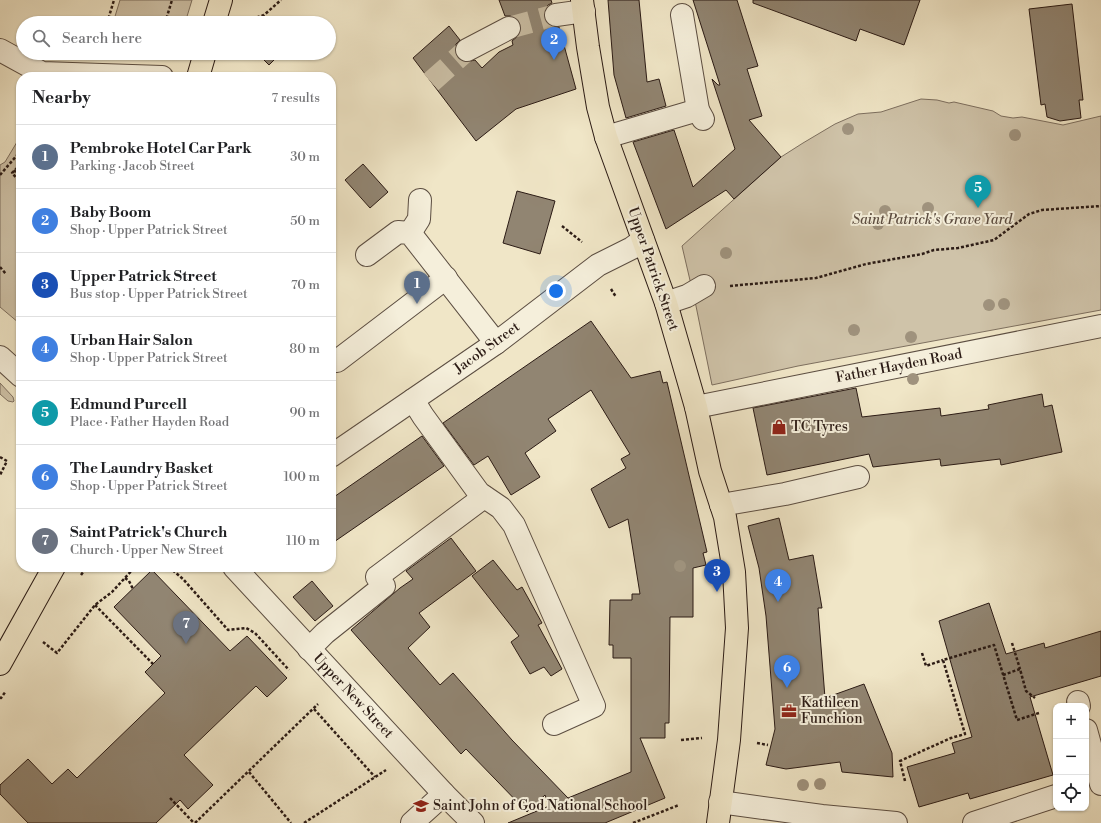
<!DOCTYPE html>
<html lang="en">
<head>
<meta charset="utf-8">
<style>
	body { margin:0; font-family:"Libre Bodoni",serif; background:#f2f2f2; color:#202124 }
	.controls { position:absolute; right:12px; bottom:12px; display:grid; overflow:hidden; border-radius:8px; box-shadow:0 1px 3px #0004 }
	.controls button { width:36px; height:36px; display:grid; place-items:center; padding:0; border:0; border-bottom:1px solid #e0e0e0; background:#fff; color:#202124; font:20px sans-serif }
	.you { position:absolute; left:556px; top:291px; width:14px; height:14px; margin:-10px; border:3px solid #fff; border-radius:50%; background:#1a73e8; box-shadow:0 0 0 6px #1a73e833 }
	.badge { display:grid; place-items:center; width:26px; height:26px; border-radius:50%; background:#b45309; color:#fff; font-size:13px; font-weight:700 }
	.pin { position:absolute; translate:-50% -33px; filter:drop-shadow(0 1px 2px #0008) }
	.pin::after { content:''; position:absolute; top:21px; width:14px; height:12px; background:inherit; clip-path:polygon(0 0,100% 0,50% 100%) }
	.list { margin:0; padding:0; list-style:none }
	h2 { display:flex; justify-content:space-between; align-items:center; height:52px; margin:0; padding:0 16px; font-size:17px }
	h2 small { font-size:13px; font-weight:400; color:#757577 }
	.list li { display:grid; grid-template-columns:26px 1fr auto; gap:12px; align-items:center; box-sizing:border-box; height:64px; padding:0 16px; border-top:1px solid #e0e0e0 }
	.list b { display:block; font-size:15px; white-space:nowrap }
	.list p { margin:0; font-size:13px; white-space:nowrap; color:#757577 }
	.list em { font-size:13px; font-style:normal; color:#757577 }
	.icon { flex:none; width:22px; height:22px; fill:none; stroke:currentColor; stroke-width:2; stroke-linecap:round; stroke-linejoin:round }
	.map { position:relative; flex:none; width:1101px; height:823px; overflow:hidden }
	.search { position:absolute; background:#fff; box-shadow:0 1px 3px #0004; left:16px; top:16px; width:320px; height:44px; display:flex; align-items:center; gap:10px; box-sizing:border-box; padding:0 14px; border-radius:22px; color:#757577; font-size:15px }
	.panel { position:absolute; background:#fff; box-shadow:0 1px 3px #0004; left:16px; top:72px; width:320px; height:500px; border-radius:16px }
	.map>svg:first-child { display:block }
</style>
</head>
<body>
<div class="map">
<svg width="1101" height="823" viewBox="0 0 1101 823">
	<rect width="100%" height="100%" fill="#f0e6c7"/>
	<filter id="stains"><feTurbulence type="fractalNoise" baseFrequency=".005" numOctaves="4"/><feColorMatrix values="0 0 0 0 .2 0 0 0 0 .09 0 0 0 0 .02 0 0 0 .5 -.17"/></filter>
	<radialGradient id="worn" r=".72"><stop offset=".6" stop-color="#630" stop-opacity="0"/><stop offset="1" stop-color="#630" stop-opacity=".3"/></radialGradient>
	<g fill="#cfc3a9" stroke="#7d6f5f">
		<path d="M120,0H192L185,23H113Z"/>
		<path d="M921,99L937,100L949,103L954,102L993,111L1001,116L1013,118L1022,117L1063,125L1101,116V310L798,366L712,385L696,306L682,246L781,157L803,143L835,124L858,114L881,112Z"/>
		<path d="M17,142H21V321L19,323L0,307V165L5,162Z"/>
		<path d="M0,383L13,397L14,401L13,402L8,401L0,394Z"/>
	</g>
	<g fill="#918572" stroke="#2b1b15">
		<path d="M499,0H551L552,3L548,5L545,10L544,17L546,22L551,26L559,27L576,89L516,109L476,141L413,58L449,26L460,40L456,44L455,49L456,56L460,60L466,62L475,60L482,68L499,52L513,45L512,41L519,35L521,29L520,23L516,18L510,16H505Z"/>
		<path d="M608,0H639L647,82L659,79L666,106L626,118L614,75Z"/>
		<path d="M693,0H737L758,66L747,69L762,116L749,120L781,157L734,199L726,190L666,229L633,142L674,130L693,187L735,149L712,79L718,85H720Z"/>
		<path d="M753,0H920L904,45L860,29L856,41L753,3Z"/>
		<path d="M1072,4L1083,100H1079L1081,118L1060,121L1047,117L1045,104L1041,105L1029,9Z"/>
		<path d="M257,53H281L269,65Z"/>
		<path d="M363,164L388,192L370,208L345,180Z"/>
		<path d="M517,191L555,201L540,254L503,243Z"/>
		<path d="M591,321L631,378L660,371L663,383L667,382L707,552L703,553L706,565L693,568V617H670L669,723H665V738H640L665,798L605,823H508L549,806L545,795L527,812L466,749L461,754L351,630L400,588L413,579L406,571L451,538L476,571L419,613L430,627L408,648L440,685L453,673L512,740L568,798L631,772V658H613V645H609L610,600H632V594H640L628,519L609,528L591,489L626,468L621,459L630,454L591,390L548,419L556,431L525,453L540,477L511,495L488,456L474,465L443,423Z"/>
		<path d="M856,388L862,417L940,408L941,416L989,409L988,405L1042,394L1044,407L1052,405L1062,452L1001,465L1000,459L941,466L940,459L873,467L869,454L767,475L753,408Z"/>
		<path d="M422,436L444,466L331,544V499Z"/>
		<path d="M779,518L789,560L813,555L822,608H818L825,698L864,684L892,753L893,777L842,772L840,762L786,769L766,765L775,729L766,616L759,568L748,526Z"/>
		<path d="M493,560L517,590L522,587L542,623L538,625L562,669L551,676L544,667L530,674L511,642L519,636L472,576Z"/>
		<path d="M152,570L230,651L247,636L287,678L267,697L256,686L184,755L213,785L188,809L180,800L156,823H28L0,794V785L28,759L52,784L68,769L77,778L165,693L145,672L161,656L114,607Z"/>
		<path d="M312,581L333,606L315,621L293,597Z"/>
		<path d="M989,603L1006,654L1044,643L1045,648L1101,631V676L1030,697L1053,775L970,799L968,793L919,807L907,767L955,753L952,743L972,737L939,621Z"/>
	</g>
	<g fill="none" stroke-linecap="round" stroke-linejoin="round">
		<g stroke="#c9bda3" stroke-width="22" stroke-dasharray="22 11" stroke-linecap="butt">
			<path d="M509,28L556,15"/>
			<path d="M431,82L467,50"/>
		</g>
		<g stroke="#5c4e42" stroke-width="24">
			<g id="minor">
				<path d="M556,15L584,11"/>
				<path d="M682,15L698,110L703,119"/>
				<path d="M0,50L42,73L162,77"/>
				<path d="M467,50L509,28"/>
				<path d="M606,137L698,110"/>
				<path d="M410,233L419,219L420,200"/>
				<path d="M367,255L398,232L410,233L496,343"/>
				<path d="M666,303L687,296L704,286"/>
				<path d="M0,357L21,376"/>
				<path d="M337,361L446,278"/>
				<path d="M413,400L423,416L479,493L501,508L514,525L594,706L554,724"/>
				<path d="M696,407L1101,326"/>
				<path d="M331,456L496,343L598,265L632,248L643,240"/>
				<path d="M721,505L785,494L858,477"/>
				<path d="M234,567L444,794L473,823"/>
				<path d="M309,649L325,633L384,586L377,577L484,497"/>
				<path d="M1078,702L1079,706"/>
				<path d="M1086,730L1101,784"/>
				<path d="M720,802L822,816L896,823"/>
				<path d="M412,823L444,794"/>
				<path d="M974,823L1056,796"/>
			</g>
		</g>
		<g stroke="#2b1b15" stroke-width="24">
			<g id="major">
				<path d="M582,0L588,47L598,107L606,137L666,303L696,407L710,471L725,517L734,572L737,628L729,740L718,823"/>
				<path d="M214,23L221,0"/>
				<path d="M198,77L205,53"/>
				<path d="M0,664L54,567"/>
			</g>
		</g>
		<g stroke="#2b1b15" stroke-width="2.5" stroke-dasharray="3 2" stroke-linecap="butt">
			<path d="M252,19L264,15L281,0"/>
			<path d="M107,23L114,0"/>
			<path d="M165,23L172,0"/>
			<path d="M21,164L12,173L21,183"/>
			<path d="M14,170L21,178"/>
			<path d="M0,175L18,154H21"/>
			<path d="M562,226L582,242"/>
			<path d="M0,267L6,274"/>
			<path d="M730,286L816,278L866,264L922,254L934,250L958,248L994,240L1029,214L1042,210L1101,206"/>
			<path d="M611,289L616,297"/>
			<path d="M20,409L21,408"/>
			<path d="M0,457L7,461L0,475"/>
			<path d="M169,567L183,579L228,630L246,628L255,633L289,670"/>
			<path d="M81,575L87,567"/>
			<path d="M125,578L129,581L133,589"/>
			<path d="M95,605L153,664"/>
			<path d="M43,642L57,653L95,605L112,592L135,567"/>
			<path d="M1012,643L1020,669"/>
			<path d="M922,653L926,666L943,660"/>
			<path d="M1003,675L1020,669L1026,691L1035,698"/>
			<path d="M0,697L1,698L6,691"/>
			<path d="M314,709L375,777"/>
			<path d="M681,740L702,738"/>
			<path d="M757,743L768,745"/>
			<path d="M249,772L291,823"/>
			<path d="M905,781L900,761L951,738L965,734L943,660L994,645L1017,720L1039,713"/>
			<path d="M170,798L194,823"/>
			<path d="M195,823L318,704"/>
			<path d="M304,823L386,770"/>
			<path d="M633,823L679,805"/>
		</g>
		<use href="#minor" stroke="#f5efdb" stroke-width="22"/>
		<use href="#major" stroke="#f0e6c7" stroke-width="22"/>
	</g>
	<g fill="#9f927d">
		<circle cx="848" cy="129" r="6"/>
		<circle cx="1015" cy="135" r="6"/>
		<circle cx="928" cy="208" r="6"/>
		<circle cx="885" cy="211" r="6"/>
		<circle cx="878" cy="224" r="6"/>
		<circle cx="726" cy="253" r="6"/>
		<circle cx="1004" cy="304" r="6"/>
		<circle cx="989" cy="305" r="6"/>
		<circle cx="854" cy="330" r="6"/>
		<circle cx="911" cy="337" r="6"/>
		<circle cx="913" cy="379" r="6"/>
		<circle cx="680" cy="566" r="6"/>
		<circle cx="820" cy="784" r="6"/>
		<circle cx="803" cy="785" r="6"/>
	</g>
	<defs>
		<g id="shop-bare" transform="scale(1.2)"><path d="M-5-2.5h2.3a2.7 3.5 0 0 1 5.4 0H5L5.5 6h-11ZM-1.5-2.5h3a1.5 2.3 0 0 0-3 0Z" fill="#8f2418" stroke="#f5efdb" stroke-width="2.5" paint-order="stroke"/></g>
		<g id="office-bare" transform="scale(1.2)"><path d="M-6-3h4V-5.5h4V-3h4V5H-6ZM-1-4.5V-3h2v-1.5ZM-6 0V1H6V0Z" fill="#8f2418" stroke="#f5efdb" stroke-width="2.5" paint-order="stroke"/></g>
		<g id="school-bare" transform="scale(1.2)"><path d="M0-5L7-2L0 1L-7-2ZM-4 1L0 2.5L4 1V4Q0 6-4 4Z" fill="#8f2418" stroke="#f5efdb" stroke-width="2.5" paint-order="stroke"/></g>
	</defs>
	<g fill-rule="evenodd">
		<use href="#shop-bare" x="779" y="427"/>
		<use href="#office-bare" x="789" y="711"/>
		<use href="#school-bare" x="421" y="806"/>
	</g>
	<g text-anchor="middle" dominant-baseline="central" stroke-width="4" stroke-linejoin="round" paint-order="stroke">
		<g font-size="14" font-style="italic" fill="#5c4d41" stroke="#f5efdb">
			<text x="932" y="220">Saint Patrick's Grave Yard</text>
		</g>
		<g font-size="14" fill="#2b1b15" stroke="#f5efdb">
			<text transform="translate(653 269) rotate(71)">Upper Patrick Street</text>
			<text transform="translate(487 348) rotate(-36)">Jacob Street</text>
			<text transform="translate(899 366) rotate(-11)">Father Hayden Road</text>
			<text transform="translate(353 696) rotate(47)">Upper New Street</text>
		</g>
		<g font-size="14" fill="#2b1b15" stroke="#f5efdb" text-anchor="start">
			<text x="791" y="427">TC Tyres</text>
			<text x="801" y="703">Kathleen<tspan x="801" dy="16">Funchion</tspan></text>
			<text x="433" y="806">Saint John of God National School</text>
		</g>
	</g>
	<rect width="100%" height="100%" filter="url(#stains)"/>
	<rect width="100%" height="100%" fill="url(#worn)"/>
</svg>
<div class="controls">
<button>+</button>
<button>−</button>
<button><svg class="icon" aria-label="locate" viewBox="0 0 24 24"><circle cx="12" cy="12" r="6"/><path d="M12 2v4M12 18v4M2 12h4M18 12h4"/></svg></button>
</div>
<div class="you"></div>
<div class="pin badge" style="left:417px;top:304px;background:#5c6f8a">1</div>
<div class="pin badge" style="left:554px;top:60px;background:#3f7fe0">2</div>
<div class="pin badge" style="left:717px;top:592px;background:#1a4fb4">3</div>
<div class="pin badge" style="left:778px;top:602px;background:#3f7fe0">4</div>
<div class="pin badge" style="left:978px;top:208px;background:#0f9aa8">5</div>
<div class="pin badge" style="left:787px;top:688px;background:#3f7fe0">6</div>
<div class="pin badge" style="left:186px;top:644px;background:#6b7280">7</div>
<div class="search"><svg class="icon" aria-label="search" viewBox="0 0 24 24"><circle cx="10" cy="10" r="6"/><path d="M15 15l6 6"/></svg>Search here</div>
<section class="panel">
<h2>Nearby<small>7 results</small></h2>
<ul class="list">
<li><span class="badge" style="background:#5c6f8a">1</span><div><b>Pembroke Hotel Car Park</b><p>Parking · Jacob Street</p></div><em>30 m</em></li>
<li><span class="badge" style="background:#3f7fe0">2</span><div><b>Baby Boom</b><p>Shop · Upper Patrick Street</p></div><em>50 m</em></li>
<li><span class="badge" style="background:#1a4fb4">3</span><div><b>Upper Patrick Street</b><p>Bus stop · Upper Patrick Street</p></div><em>70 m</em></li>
<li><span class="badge" style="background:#3f7fe0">4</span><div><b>Urban Hair Salon</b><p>Shop · Upper Patrick Street</p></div><em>80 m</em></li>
<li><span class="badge" style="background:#0f9aa8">5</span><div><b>Edmund Purcell</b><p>Place · Father Hayden Road</p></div><em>90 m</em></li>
<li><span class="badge" style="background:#3f7fe0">6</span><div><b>The Laundry Basket</b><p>Shop · Upper Patrick Street</p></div><em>100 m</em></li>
<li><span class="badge" style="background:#6b7280">7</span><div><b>Saint Patrick's Church</b><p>Church · Upper New Street</p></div><em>110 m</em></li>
</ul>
</section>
</div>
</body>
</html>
